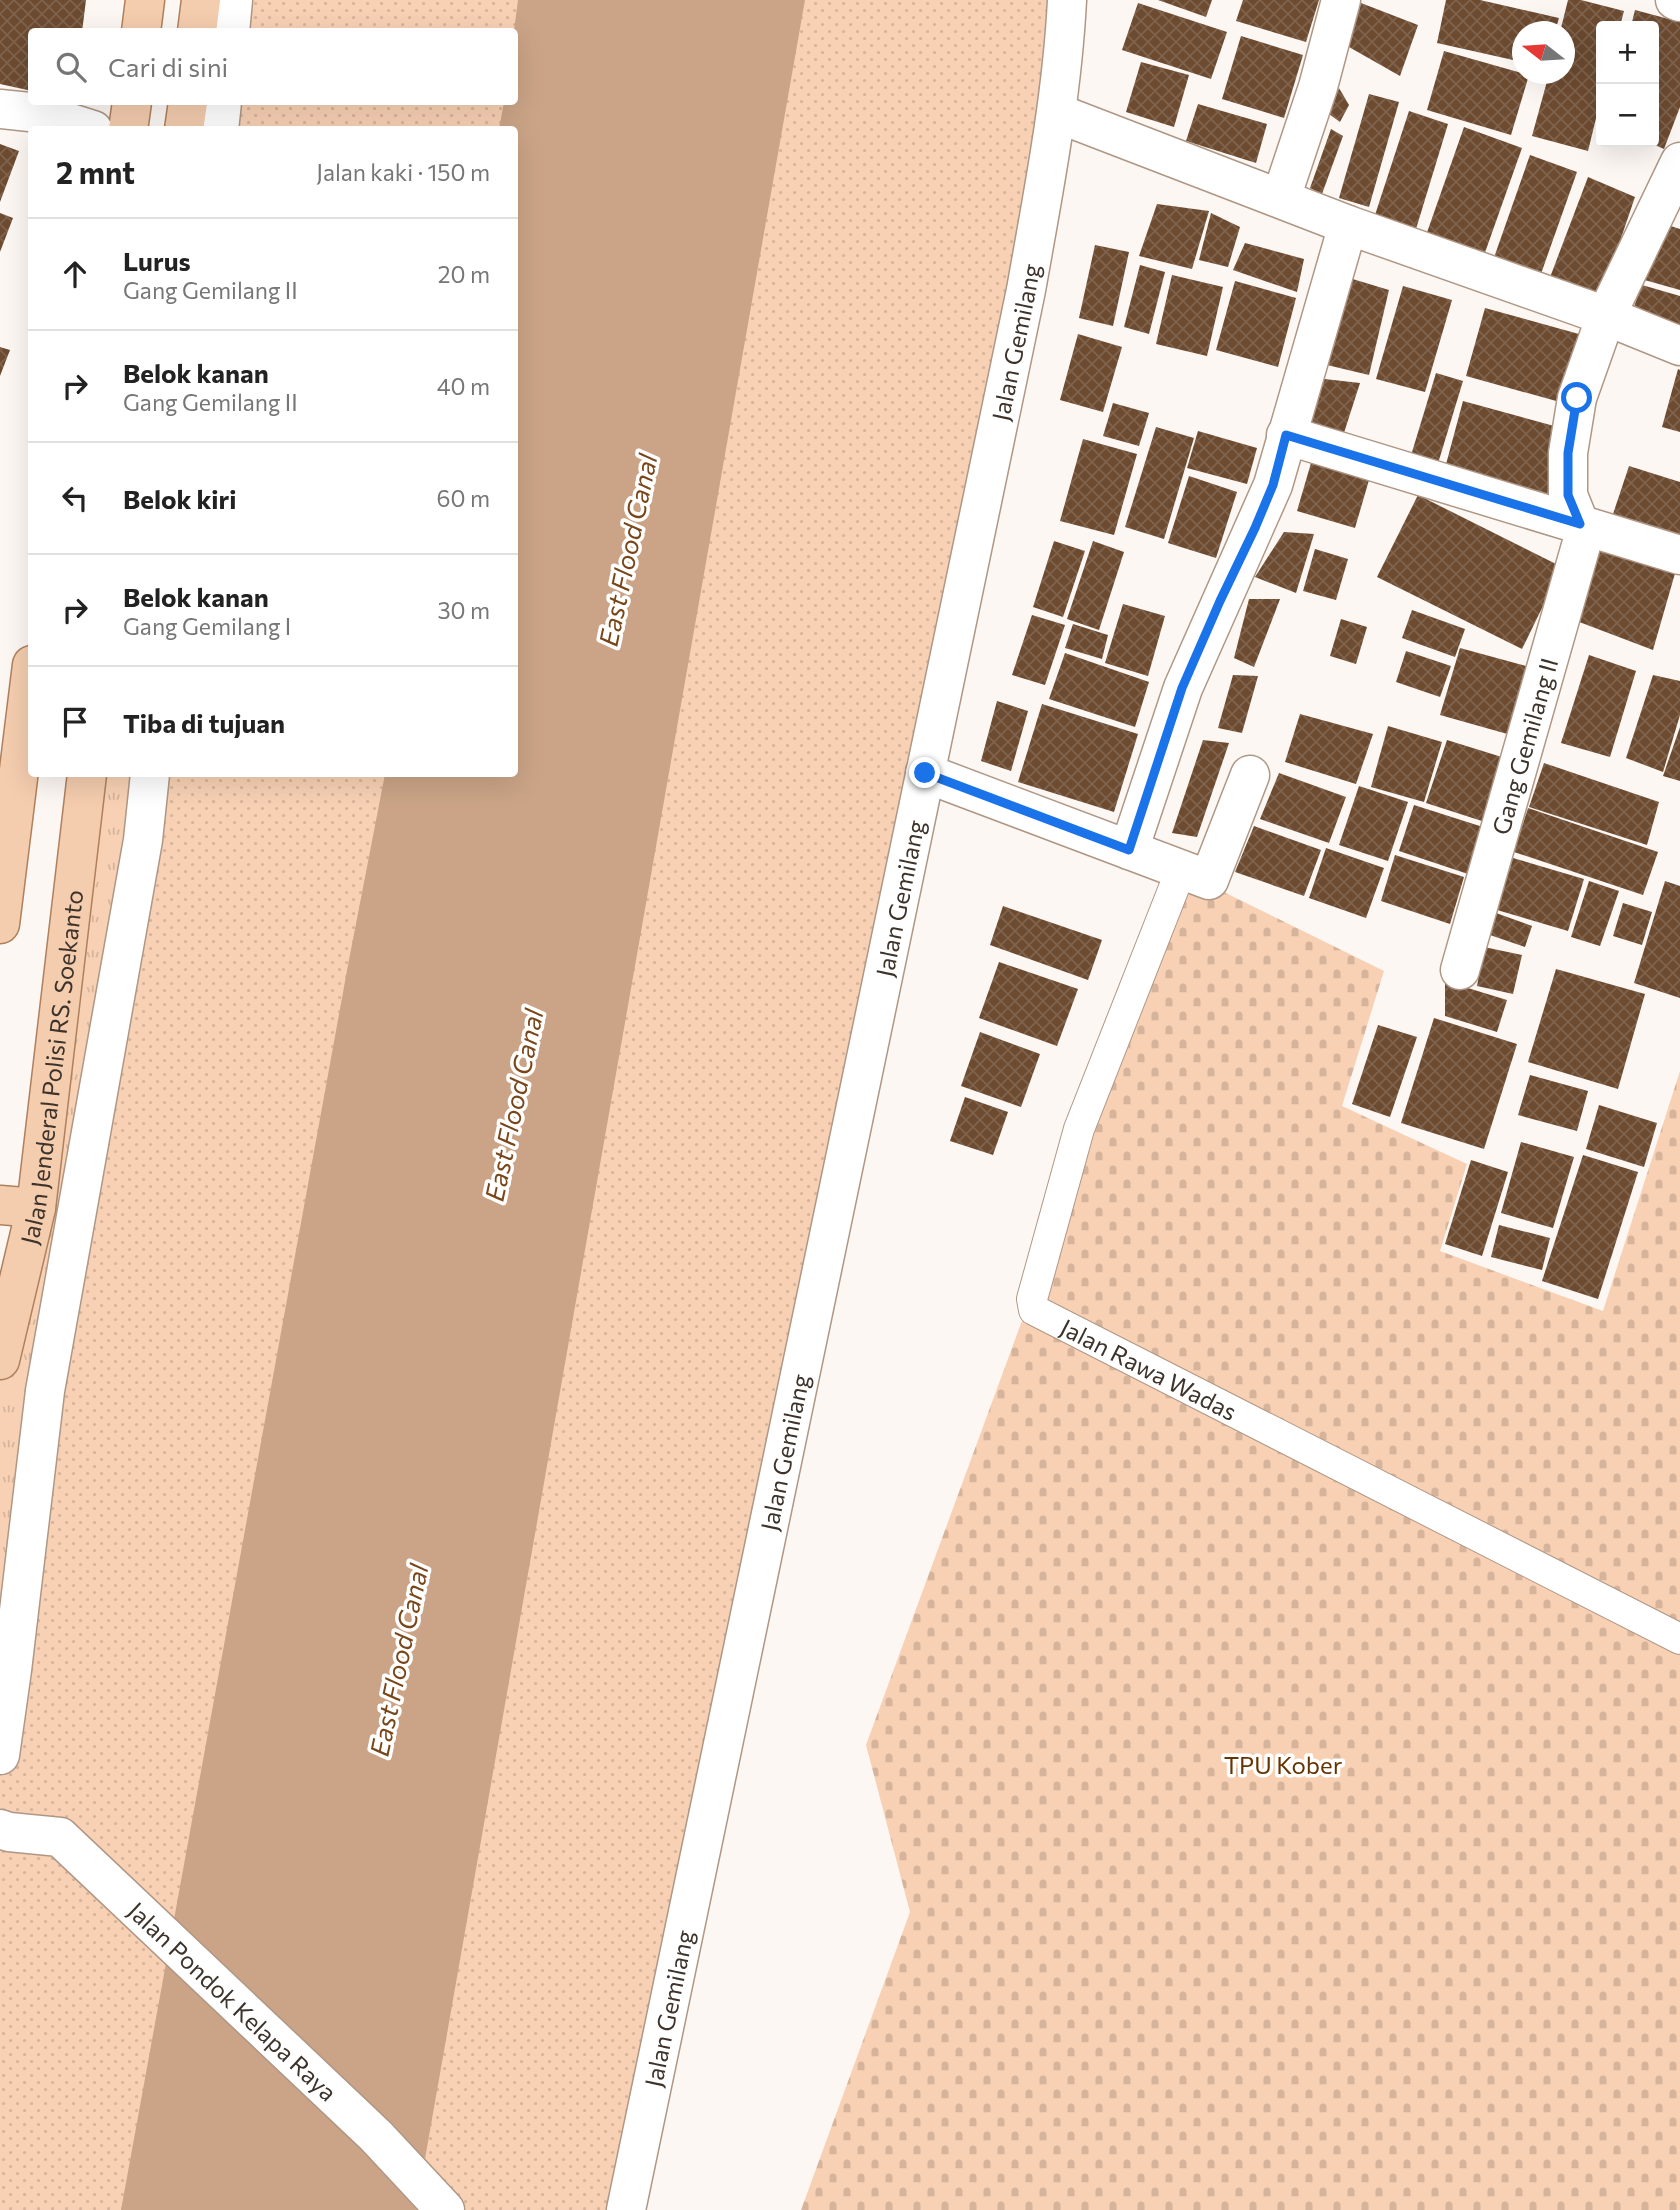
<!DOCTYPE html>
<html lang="id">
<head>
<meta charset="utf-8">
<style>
	body { margin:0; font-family:Commissioner,sans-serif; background:#f2f2f2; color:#222 }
	.controls { position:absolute; right:21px; top:21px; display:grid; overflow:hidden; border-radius:7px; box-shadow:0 7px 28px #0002 }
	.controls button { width:63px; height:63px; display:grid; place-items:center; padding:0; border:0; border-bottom:2px solid #e0e0e0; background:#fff; color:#222; font:35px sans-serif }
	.compass { position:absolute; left:1512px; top:21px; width:63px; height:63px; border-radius:50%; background:#fff; box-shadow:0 7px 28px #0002; rotate:287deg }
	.stop { position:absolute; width:21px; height:21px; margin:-16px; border:5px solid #1a73e8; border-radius:50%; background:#fff }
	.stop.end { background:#1a73e8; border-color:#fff; box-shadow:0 2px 7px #0008 }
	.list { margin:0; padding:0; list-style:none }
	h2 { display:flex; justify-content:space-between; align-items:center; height:91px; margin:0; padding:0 28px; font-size:30px }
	h2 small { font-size:23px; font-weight:400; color:#767676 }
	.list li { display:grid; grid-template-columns:46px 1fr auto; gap:21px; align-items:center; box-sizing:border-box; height:112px; padding:0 28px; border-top:2px solid #e0e0e0 }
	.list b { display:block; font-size:26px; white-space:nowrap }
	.list p { margin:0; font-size:23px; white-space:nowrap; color:#767676 }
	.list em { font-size:23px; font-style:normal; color:#767676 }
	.icon { flex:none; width:38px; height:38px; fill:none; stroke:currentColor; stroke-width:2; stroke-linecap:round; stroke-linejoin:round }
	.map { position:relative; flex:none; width:1680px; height:2210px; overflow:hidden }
	.search { position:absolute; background:#fff; box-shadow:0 7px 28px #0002; left:28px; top:28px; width:490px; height:77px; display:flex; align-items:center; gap:18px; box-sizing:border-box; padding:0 24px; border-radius:7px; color:#767676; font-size:26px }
	.panel { position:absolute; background:#fff; box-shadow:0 7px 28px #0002; left:28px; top:126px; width:490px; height:651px; border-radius:7px }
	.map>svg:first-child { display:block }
</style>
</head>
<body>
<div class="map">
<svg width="1680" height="2210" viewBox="0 0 1680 2210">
	<defs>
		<pattern id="grass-dots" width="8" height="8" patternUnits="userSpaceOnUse" patternTransform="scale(1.75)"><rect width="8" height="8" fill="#f8d1b4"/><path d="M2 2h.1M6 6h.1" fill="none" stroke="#d6b49b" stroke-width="1.8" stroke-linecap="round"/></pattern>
		<pattern id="cemetery-stones" width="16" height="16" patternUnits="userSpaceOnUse" patternTransform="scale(1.75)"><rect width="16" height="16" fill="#f8d1b4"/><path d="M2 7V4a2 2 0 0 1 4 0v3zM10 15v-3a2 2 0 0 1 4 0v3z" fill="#d6b49b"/></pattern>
		<pattern id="park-tufts" width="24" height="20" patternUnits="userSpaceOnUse" patternTransform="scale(1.75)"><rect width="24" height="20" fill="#f8d1b4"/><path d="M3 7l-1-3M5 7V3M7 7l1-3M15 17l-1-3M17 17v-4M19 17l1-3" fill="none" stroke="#d6b49b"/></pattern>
		<pattern id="building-cross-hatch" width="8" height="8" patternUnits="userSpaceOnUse" patternTransform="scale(1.75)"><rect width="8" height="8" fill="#6d4b31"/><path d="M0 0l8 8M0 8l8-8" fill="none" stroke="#7f634d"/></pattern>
	</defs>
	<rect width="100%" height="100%" fill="#fcf7f3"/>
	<path fill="url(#grass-dots)" d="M233,0H1066L626,2210H0V1755L150,774H514V130L219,129L222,102H514V32L230,31Z"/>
	<path fill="url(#cemetery-stones)" d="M1183,872L1384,971L1342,1106L1467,1164L1440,1251L1603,1311L1680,1071V2210H801L910,1912L866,1745L1098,1114Z"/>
	<path fill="url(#park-tufts)" d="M87,774H150L0,1753V1360Z"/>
	<path fill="#cba487" d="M518,0H805L416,2210H121L348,965L385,774H514V130L499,129L504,102H514V31Z"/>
	<g fill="url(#building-cross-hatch)">
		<path d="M0,0H86L82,32H32V91L0,84Z"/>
		<path d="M1158,0H1212L1206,17Z"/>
		<path d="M1243,0H1319L1306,42L1236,21Z"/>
		<path d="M1446,0H1480L1559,18L1555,32H1522V62L1437,43Z"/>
		<path d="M1568,0H1581L1624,11L1620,26H1601V98L1588,151L1532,136L1549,74H1564V32H1560Z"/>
		<path d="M1138,3L1227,32L1211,79L1122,50Z"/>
		<path d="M1361,3L1418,25L1400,76L1349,47Z"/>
		<path d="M1635,10L1680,22V107L1664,149L1648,142H1654V26H1631Z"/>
		<path d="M1241,36L1303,55L1284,118L1222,99Z"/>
		<path d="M1444,51L1529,75L1511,135L1427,110Z"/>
		<path d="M1141,62L1189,75L1174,127L1126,112Z"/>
		<path d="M1339,88L1349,105L1340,122L1329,114Z"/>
		<path d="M1369,94L1399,102L1369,207L1339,198Z"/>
		<path d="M1198,104L1267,124L1256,163L1186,141Z"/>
		<path d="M1409,111L1448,124L1416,229L1375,215Z"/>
		<path d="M1464,127L1522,148L1482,261L1424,241Z"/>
		<path d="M1331,129L1343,136L1322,194L1310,188Z"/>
		<path d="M0,144L19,151L0,202Z"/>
		<path d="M1530,155L1577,172L1537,285L1490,269Z"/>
		<path d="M1588,177L1635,197L1601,297L1549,280Z"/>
		<path d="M1157,204L1209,211L1192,269L1139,256Z"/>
		<path d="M0,213L13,218L0,252Z"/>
		<path d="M1211,213L1240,227L1228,267L1199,260Z"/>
		<path d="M1658,222L1680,229V290L1641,279Z"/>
		<path d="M1245,243L1304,259L1297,292L1233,270Z"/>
		<path d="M1095,245L1129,252L1113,326L1079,318Z"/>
		<path d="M1140,265L1165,272L1149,334L1124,327Z"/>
		<path d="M1172,275L1223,287L1207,356L1156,344Z"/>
		<path d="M1346,277L1389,290L1369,375L1327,365Z"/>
		<path d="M1235,281L1296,298L1278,367L1216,350Z"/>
		<path d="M1642,285L1680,296V325L1632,312Z"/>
		<path d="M1403,286L1452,300L1425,392L1376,379Z"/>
		<path d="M1485,308L1586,336L1567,404L1466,376Z"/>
		<path d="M1078,334L1122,347L1103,412L1060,400Z"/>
		<path d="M0,347L10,350L0,376Z"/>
		<path d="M1678,369L1680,370V432L1662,427Z"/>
		<path d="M1436,373L1463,381L1436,470L1409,462Z"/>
		<path d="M1316,378L1360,383L1342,439L1306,428Z"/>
		<path d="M1463,401L1565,429L1547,495L1445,468Z"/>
		<path d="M1113,403L1149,413L1139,446L1103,436Z"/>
		<path d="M1156,427L1194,438L1164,539L1125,527Z"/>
		<path d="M1198,431L1257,448L1247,484L1187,468Z"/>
		<path d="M1083,439L1137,454L1114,535L1060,521Z"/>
		<path d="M1311,463L1369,480L1355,528L1297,511Z"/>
		<path d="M1629,466L1680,482V542L1611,520Z"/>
		<path d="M1189,476L1237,492L1216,558L1168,543Z"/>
		<path d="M1418,495L1562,567L1522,649L1377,577Z"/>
		<path d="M1284,532L1314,534L1296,593L1255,577Z"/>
		<path d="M1600,540L1678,563L1653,650L1574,620Z"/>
		<path d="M1054,541L1085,551L1063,617L1033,607Z"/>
		<path d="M1093,541L1124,552L1099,630L1067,619Z"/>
		<path d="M1315,549L1348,559L1336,600L1303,591Z"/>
		<path d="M1249,599H1280L1254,667L1234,658Z"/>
		<path d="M1123,604L1165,616L1148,676L1105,663Z"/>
		<path d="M1412,610L1465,629L1455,657L1402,638Z"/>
		<path d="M1032,615L1065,625L1045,685L1012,675Z"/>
		<path d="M1341,619L1367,627L1356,664L1330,656Z"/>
		<path d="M1073,624L1108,635L1102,659L1065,648Z"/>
		<path d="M1460,648L1537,669L1518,737L1440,715Z"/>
		<path d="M1406,651L1451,666L1440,697L1396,682Z"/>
		<path d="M1065,653L1149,682L1135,727L1049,699Z"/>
		<path d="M1589,655L1636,671L1610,757L1561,743Z"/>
		<path d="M1233,675L1258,676L1242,733L1218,728Z"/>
		<path d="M1653,675L1680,681V715L1663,772L1626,758Z"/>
		<path d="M997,701L1028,711L1011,771L981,761Z"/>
		<path d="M1042,704L1138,734L1114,812L1018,782Z"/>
		<path d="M1300,714L1373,734L1356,784L1285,762Z"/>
		<path d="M1388,726L1442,742L1424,802L1371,787Z"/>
		<path d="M1680,727V781L1663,776Z"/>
		<path d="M1203,740L1229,743L1197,837L1172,833Z"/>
		<path d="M1447,740L1505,758L1485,822L1426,803Z"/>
		<path d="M1544,763L1659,802L1647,845L1529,807Z"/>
		<path d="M1279,773L1346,797L1329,843L1260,819Z"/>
		<path d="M1359,786L1408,802L1388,861L1339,845Z"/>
		<path d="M1414,805L1486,828L1471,875L1399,851Z"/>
		<path d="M1528,808L1658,852L1643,895L1514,852Z"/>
		<path d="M1254,826L1321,850L1304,896L1235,872Z"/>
		<path d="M1326,848L1384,868L1366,918L1309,898Z"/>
		<path d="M1395,855L1464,877L1450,924L1381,901Z"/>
		<path d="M1513,858L1584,879L1568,931L1497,910Z"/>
		<path d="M1589,881L1619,891L1600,946L1571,937Z"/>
		<path d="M1665,881L1680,886V998L1634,983Z"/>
		<path d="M1623,903L1652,912L1642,945L1613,936Z"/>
		<path d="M1003,906L1102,940L1088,980L990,945Z"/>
		<path d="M1496,913L1532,926L1525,947L1490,935Z"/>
		<path d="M1484,947L1522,955L1513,994L1477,986Z"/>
		<path d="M999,962L1078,989L1057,1046L979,1018Z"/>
		<path d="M1556,969L1645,994L1618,1089L1528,1062Z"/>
		<path d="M1445,981L1507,1000L1497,1032L1445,1016Z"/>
		<path d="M1434,1018L1517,1044L1484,1149L1401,1123Z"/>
		<path d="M1378,1025L1417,1037L1390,1117L1352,1104Z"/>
		<path d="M980,1032L1040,1054L1021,1107L961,1086Z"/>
		<path d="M1530,1075L1588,1091L1577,1131L1518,1115Z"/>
		<path d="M965,1097L1008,1112L993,1155L950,1141Z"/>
		<path d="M1599,1105L1657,1123L1644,1167L1586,1149Z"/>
		<path d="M1521,1142L1574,1157L1553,1228L1501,1213Z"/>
		<path d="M1583,1155L1638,1172L1598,1299L1542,1281Z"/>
		<path d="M1471,1160L1508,1172L1482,1256L1445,1244Z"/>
		<path d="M1499,1225L1550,1238L1542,1270L1491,1257Z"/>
	</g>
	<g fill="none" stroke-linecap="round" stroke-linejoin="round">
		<g stroke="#af9785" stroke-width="32">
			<g id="service">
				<path id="s1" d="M1181,870L1079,1129L1032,1299L1034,1310L1680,1639"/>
			</g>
		</g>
		<g stroke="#af9785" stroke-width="41">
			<g id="pedestrian">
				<path d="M230,32L233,0"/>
				<path d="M219,130L222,102"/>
				<path d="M0,1755L12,1670L45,1391L143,840L150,774"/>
			</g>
		</g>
		<g stroke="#af9785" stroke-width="41">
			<g id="minor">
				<path d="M1675,0L1680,2"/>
				<path d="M0,109L39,113L93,130"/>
				<path d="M1057,113L1348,225L1606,316L1680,346"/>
				<path d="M1281,198L1318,87L1341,0"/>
				<path d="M1286,435L1680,555"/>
				<path d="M925,773L1209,880L1250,775"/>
				<path d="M1129,850L1183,688L1273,485L1348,225"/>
				<path id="s2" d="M1460,970L1584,535L1568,495V453L1577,398L1606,316L1680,162"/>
				<path id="s3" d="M626,2210L1026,290C1043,194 1062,98 1067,0"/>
			</g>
		</g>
		<g stroke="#af9785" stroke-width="41">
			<g id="tertiary">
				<path id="s4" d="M0,1829L9,1832L60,1837L376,2136L445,2210"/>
			</g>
		</g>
		<g stroke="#af805d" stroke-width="41">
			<g id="primary">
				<path d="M141,32L145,0"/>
				<path d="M197,32L201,0"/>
				<path d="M128,130L132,102"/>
				<path d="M184,130L188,102"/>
				<path d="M0,924L32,665"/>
				<path d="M0,1205L36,1208"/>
				<path id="s5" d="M0,1360L36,1208L87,774"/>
			</g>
		</g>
		<use href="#service" stroke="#fff" stroke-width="30"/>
		<use href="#pedestrian" stroke="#fff" stroke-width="38"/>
		<use href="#minor" stroke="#fff" stroke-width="38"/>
		<use href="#tertiary" stroke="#fff" stroke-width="38"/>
		<use href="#primary" stroke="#f4ccae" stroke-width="38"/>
	</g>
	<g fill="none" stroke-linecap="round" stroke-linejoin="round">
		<path stroke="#1a73e8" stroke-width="9" d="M925,773L1129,850L1182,688L1220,601L1255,528L1273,485L1286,435L1580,524L1568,495V453L1577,398"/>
	</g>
	<g text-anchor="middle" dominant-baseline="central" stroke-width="7" stroke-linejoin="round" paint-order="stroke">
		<g font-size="24" fill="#3d332b" stroke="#fff">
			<text stroke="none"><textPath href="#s3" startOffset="1908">Jalan Gemilang</textPath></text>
			<text stroke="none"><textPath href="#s2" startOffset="233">Gang Gemilang II</textPath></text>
			<text stroke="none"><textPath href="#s3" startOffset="1340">Jalan Gemilang</textPath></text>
			<text stroke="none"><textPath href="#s5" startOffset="298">Jalan Jenderal Polisi RS. Soekanto</textPath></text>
			<text stroke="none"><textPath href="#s1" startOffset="595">Jalan Rawa Wadas</textPath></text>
			<text stroke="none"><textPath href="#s3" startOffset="774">Jalan Gemilang</textPath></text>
			<text stroke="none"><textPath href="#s4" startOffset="299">Jalan Pondok Kelapa Raya</textPath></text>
			<text stroke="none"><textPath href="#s3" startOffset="206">Jalan Gemilang</textPath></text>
		</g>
		<g font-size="24" fill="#663402" stroke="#fff">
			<text x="1283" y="1764">TPU Kober</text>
		</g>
		<g font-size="26" font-style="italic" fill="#794619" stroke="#fff">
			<text transform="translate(627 550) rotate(-78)">East Flood Canal</text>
			<text transform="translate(513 1105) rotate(-78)">East Flood Canal</text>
			<text transform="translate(398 1660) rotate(-78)">East Flood Canal</text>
		</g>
	</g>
</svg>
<div class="controls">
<button>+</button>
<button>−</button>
</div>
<svg class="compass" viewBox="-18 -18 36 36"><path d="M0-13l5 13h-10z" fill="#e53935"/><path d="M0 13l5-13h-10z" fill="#767676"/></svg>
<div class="stop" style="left:1577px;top:398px"></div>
<div class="stop end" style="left:925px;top:773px"></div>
<div class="search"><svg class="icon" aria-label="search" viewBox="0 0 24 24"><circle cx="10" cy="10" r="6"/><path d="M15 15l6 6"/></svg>Cari di sini</div>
<section class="panel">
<h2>2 mnt<small>Jalan kaki · 150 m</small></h2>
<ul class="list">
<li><svg class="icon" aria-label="ahead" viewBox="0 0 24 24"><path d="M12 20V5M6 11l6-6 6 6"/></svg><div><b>Lurus</b><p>Gang Gemilang II</p></div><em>20 m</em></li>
<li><svg class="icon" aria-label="right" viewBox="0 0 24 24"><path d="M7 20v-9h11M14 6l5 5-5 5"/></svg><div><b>Belok kanan</b><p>Gang Gemilang II</p></div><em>40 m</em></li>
<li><svg class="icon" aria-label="left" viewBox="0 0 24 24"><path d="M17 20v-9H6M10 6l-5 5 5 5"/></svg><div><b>Belok kiri</b></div><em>60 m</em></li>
<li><svg class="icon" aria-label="right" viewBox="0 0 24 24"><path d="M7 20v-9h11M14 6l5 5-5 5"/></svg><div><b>Belok kanan</b><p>Gang Gemilang I</p></div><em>30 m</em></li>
<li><svg class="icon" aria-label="arrive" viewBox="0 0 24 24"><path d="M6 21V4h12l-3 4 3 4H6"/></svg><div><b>Tiba di tujuan</b></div></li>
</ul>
</section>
</div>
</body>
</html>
